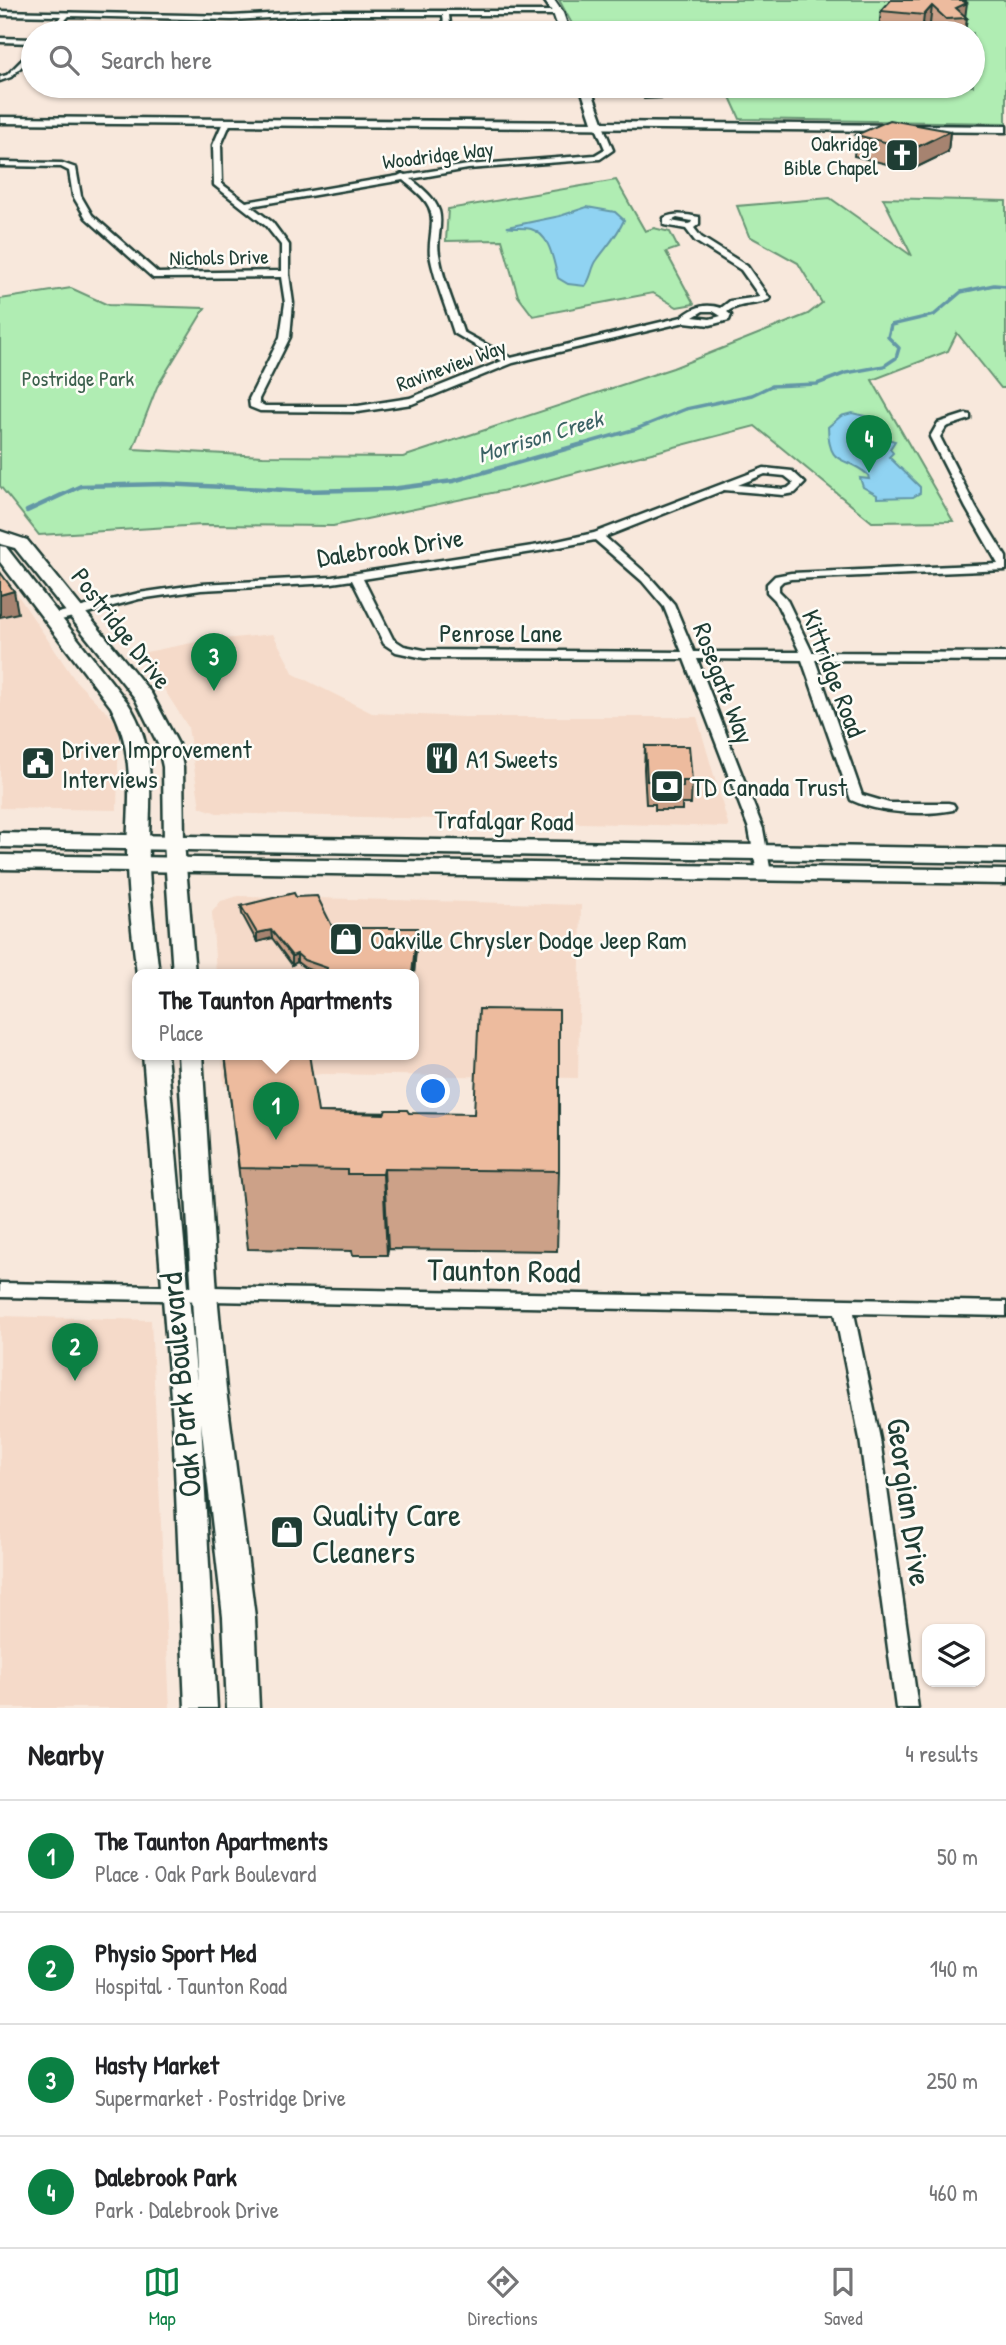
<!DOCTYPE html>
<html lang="en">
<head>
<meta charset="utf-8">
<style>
	body { margin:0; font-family:"Patrick Hand",sans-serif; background:#f2f2f2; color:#202124 }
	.controls { position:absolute; right:21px; bottom:21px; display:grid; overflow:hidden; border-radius:14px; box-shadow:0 2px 5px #0004 }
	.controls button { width:63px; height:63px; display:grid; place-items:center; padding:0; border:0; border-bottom:2px solid #e0e0e0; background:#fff; color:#202124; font:35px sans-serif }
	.you { position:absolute; left:434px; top:1092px; width:24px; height:24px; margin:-18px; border:5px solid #fff; border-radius:50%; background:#1a73e8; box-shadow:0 0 0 10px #1a73e833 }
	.badge { display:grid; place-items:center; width:46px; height:46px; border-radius:50%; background:#0b8043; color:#fff; font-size:23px; font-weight:700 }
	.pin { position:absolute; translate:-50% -58px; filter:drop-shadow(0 2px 4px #0008) }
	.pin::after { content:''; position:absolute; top:37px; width:24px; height:21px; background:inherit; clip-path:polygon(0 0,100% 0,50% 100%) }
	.popup { position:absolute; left:132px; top:969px; width:287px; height:91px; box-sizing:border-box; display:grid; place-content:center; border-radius:14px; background:#fff; filter:drop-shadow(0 2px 5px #0005); font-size:23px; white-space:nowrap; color:#757577 }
	.popup b { font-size:26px; color:#202124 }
	.popup::after { content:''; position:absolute; left:50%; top:100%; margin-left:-14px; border:14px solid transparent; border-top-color:#fff }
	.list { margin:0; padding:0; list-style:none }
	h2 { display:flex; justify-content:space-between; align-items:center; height:91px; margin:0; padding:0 28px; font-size:30px }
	h2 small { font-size:23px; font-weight:400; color:#757577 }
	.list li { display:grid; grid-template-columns:46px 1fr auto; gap:21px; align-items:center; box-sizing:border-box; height:112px; padding:0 28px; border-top:2px solid #e0e0e0 }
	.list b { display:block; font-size:26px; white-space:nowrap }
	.list p { margin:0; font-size:23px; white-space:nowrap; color:#757577 }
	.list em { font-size:23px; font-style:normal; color:#757577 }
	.icon { flex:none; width:38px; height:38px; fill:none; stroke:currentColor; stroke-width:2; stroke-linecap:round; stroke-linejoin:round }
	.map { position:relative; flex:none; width:1006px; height:1708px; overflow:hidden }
	.search { position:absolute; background:#fff; box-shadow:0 2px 5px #0004; left:21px; right:21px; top:21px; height:77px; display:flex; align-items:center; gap:18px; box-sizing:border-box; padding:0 24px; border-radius:38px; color:#757577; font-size:26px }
	.sheet { height:539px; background:#fff }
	nav { display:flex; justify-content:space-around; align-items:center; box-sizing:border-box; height:98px; border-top:2px solid #e0e0e0; background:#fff; font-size:19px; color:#757577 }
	nav a { display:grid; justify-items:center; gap:4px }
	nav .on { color:#0b8043 }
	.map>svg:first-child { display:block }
</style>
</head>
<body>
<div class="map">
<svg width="1006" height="1708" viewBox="0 0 1006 1708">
	<rect width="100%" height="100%" fill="#f8e8dc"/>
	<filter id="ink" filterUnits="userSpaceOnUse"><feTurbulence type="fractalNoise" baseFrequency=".0143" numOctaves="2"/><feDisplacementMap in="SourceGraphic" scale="14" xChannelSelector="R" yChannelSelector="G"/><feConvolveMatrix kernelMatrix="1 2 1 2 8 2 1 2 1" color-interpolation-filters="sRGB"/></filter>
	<g filter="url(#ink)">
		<g fill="#f5dac9">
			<path d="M0,569L75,680L119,725L117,810L0,808Z"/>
			<path d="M273,634L294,674L372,713L465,717H697L729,827L217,813L200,807L188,727L141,653L202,641Z"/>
			<path d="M238,896L581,905L578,1078L322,1074L224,1086L222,1054H414V974H216L212,912L221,901Z"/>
			<path d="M0,1316L151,1320L170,1708H0Z"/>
		</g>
		<g fill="#b0edb3" stroke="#689574" stroke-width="2">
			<path d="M559,0H1006V123L740,119L725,86H973V33H577Z"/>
			<path d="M616,180L645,231L654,228L670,232L678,248L666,252L694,304L677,307L653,293L533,316L518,296L502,240L446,241L448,209Z"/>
			<path d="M830,198L912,256L883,198L1006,201V388H1001L957,333L948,351L872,380L953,521L872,522L755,426L525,486L333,526L202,525L39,535L0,486V299L71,288L108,305L205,308L157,387L133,449L263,456L403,457L673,368L808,314L822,303L798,263L749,236L737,206Z"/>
		</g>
		<g fill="#90d3f2" stroke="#6397a6" stroke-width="2">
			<path d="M587,207L615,212L624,220C617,236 607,246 597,260C591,268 592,278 585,286L568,284L558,278C553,261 551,235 531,229C523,227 515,229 507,227L560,216Z"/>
			<path d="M852,413L874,418L884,438L895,441L890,449L893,453L889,457L920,487V493L913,497L877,498V495L863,487L860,478L869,479L868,475C845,454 829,470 828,427L841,416Z"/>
		</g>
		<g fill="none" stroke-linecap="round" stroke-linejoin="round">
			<path stroke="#6397a6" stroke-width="3.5" d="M576,446L636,429L686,409L752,395L771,386L817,384L846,373L884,366L896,358L899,348L888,337L891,325L934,315L961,292L994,285L1006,286"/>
			<path stroke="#6397a6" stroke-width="4.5" d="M27,511L81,486L164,484L305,491L391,489L453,481L583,444"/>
			<g stroke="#1f3d34" stroke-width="5">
				<g id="street">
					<path d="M0,11L232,16L323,11H558L561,13L558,15H449L451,33H445L443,15H323L232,20L69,16L53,33H47L62,16L0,15Z"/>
					<path d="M0,38L33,39V43L0,42Z"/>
					<path d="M33,49V55L11,77L0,81V77L7,75Z"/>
					<path d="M224,120L231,122L221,145L222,184L246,202L398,176L402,174L406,175L468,165L595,155L605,149L595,125L602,123L613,150L600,159L468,169L411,179C422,188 434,197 439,211C443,225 436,240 439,254C443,281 455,306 463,332L511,358L682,317C694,307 705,303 721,308L730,301L760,297L741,270L695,241L686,229L664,225V218C675,212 687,215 699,217V224L694,228L701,237L747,266L770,299C757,306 740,302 727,312L731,315L729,320L710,325L685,322L513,363L412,404L358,412L260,411L250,407L249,399L280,337L285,303L281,277L153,278L86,218L73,196L69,171L61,167L0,166V162L62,163L76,168L81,196L92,215L158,273L281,271V245L266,226L214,185L213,145ZM403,180C412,188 424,196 429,207C436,222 428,239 430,255C435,282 446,307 454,333L502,361L410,398L358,406H265L259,403V399L290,337L293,303L289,274V245L272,222L251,206ZM677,218L692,221L691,223L688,224L671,221ZM703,311H713L721,316L710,319L693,317Z"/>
					<path d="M966,414L970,415V419L946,427L940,437L976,508L1006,557V570L791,579L783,581L779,585V591L786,598L812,652L1006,653V661L815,660L862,795L889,803H948L953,804L955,807L953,810C923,816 878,813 851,800L802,660L697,659L763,829L771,873L764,877L757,873L749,829L684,659L424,658L396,652L384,644L352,580L332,583L201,590L139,599L54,622L48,618L50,615L139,593L201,584L332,577L539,545L594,533L764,468L792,471L805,483L795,493L783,495L724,490L605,537L650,577L674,604L694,652H800L775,600L767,592V584L775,576L791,573L998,564L966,508L930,437L938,423ZM765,474L785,476L794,483L788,488L783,489L738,485ZM595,540L642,581L664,607L682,652L424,650L404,646L393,639L363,579L539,551Z"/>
					<path d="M0,1283L1006,1302V1316L854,1313L880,1439L918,1708H896L860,1439L835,1313L0,1297Z"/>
				</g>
			</g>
			<g stroke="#1f3d34" stroke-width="5">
				<g id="secondary">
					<path d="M544,0H554L563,13L570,33H560L553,13Z"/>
					<path d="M580,86H590L603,122L1006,126V132L0,123V117L592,122Z"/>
					<path d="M0,531L27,540L151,693L178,744L183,767L184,842L195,974H173L164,842L163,767L158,744L135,698L15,548L0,544Z"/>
					<path d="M0,546L6,547L127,702C161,752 147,809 149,866C150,902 155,938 159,974H137C133,938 128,902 127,866C126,811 139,759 111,707L0,562Z"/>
					<path d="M143,1054H167L197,1385L178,1054H202L217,1294L226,1390L255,1617L259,1708H227L223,1617L201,1422L217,1708H185L173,1421Z"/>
				</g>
			</g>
			<g stroke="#1f3d34" stroke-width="5">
				<g id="primary">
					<path d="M0,833L1006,849V863L0,847Z"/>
					<path d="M0,855L1006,870V884L0,869Z"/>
				</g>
			</g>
			<use href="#street" fill="#fdfcf7" fill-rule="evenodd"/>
			<use href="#secondary" fill="#fdfcf7" fill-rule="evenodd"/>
			<use href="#primary" fill="#fdfcf7" fill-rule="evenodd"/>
		</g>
		<g fill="#cca188" stroke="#1f3d34" stroke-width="2">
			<path d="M966,2L965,17L967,18L965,33H939L930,24L922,33L879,29L881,11Z"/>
			<path d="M638,86H685L684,97L644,99Z"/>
			<path d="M950,131L948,152L911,170L854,156L856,135Z"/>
			<path d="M645,746L692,781L691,804H682V810H655V804H646L644,769Z"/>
			<path d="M296,897L333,928L417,936L414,974H321L305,968L297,962L292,965L272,938L257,942L242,914L241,906Z"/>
			<path d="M225,1054L318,1112L409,1113L559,1171L557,1251L388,1249L387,1255H353L352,1251L248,1249Z"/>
		</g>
		<g fill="#a6836f" stroke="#1f3d34" stroke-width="2">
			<path d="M961,0H966L965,4L967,3L965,18L956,8Z"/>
			<path d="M932,6L930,24L922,33L924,15Z"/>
			<path d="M950,131L948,152L911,170L913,149Z"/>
			<path d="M14,591L18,613L0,617V595Z"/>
			<path d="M417,928L414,974H412Z"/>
			<path d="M271,930L272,938L257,942V933Z"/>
			<path d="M297,954V962L292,965V956Z"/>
			<path d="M384,1169L388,1249L387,1255L383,1174Z"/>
		</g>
		<g fill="#edbb9e" stroke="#1f3d34" stroke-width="2">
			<path d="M891,0H961L967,3L956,8L967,18L946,19L932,6L924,15L881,11Z"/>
			<path d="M890,120L950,131L913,149L856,135Z"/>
			<path d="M0,572L14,591L0,595Z"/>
			<path d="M645,746H689L692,781H683V787H657L656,781H647Z"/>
			<path d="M294,893L296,897L317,896L333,928H417L412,974H326L327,968L304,960L297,954L292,956L271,930L257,933L241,906Z"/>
			<path d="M479,1009L559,1010V1171L384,1169L383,1174H347V1170L239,1168L225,1054H309L318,1112L384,1114L386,1110H407L409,1113L474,1114Z"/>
		</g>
	</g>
	<defs>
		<g id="church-square" transform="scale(1.75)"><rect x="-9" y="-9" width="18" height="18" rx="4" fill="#1f3d34" stroke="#fdfcf7"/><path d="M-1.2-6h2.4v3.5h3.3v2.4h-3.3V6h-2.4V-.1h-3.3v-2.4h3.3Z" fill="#fff"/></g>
		<g id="restaurant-square" transform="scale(1.75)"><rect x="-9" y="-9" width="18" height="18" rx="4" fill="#1f3d34" stroke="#fdfcf7"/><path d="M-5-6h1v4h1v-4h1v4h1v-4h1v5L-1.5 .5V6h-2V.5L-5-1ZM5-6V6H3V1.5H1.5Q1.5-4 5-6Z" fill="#fff"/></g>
		<g id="civic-square" transform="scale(1.75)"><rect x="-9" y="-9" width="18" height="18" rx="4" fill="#1f3d34" stroke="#fdfcf7"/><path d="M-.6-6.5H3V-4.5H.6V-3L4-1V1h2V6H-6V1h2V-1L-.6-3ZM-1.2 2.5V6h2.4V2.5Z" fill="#fff"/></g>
		<g id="bank-square" transform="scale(1.75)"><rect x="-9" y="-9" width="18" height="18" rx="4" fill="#1f3d34" stroke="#fdfcf7"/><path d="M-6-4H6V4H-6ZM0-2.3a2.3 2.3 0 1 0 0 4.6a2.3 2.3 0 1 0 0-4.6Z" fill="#fff"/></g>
		<g id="shop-square" transform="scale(1.75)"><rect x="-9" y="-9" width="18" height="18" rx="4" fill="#1f3d34" stroke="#fdfcf7"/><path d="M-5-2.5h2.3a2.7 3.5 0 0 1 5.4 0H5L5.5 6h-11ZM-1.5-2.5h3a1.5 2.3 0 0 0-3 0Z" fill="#fff"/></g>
	</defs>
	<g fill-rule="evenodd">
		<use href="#church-square" x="902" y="155"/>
		<use href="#restaurant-square" x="442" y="758"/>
		<use href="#civic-square" x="38" y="763"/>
		<use href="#bank-square" x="667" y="786"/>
		<use href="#shop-square" x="346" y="939"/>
		<use href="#shop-square" x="287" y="1532"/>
	</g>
	<g text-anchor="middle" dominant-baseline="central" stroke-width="5" stroke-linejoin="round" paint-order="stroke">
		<g font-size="21" fill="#1f3d34" stroke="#fdfcf7" text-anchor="end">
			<text x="878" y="143">Oakridge<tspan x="878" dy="24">Bible Chapel</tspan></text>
		</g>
		<g font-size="21" fill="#1f3d34" stroke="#fdfcf7">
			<text transform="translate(438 155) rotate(-7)">Woodridge Way</text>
			<text transform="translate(219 257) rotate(-1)">Nichols Drive</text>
			<text transform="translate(451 365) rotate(-20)">Ravineview Way</text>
		</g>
		<g font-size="21" fill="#3c604d" stroke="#fdfcf7">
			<text x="78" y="378">Postridge Park</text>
		</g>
		<g font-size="23" font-style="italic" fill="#3b6264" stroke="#fdfcf7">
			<text transform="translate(540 436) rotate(-17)">Morrison Creek</text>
		</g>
		<g font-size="26" fill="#1f3d34" stroke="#fdfcf7">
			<text transform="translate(390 547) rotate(-8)">Dalebrook Drive</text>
			<text transform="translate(122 628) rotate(52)">Postridge Drive</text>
			<text x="501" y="632">Penrose Lane</text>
			<text transform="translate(834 673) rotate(69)">Kittridge Road</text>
			<text transform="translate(724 683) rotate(69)">Rosegate Way</text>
			<text transform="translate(504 820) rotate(1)">Trafalgar Road</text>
		</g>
		<g font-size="26" fill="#1f3d34" stroke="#fdfcf7" text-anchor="start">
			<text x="62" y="748">Driver Improvement<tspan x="62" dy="30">Interviews</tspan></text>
			<text x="466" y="758">A1 Sweets</text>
			<text x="692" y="786">TD Canada Trust</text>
			<text x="370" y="939">Oakville Chrysler Dodge Jeep Ram</text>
		</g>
		<g font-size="32" fill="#1f3d34" stroke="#fdfcf7">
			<text transform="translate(504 1270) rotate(1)">Taunton Road</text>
			<text transform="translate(180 1385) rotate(-95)">Oak Park Boulevard</text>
			<text transform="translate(910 1502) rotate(82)">Georgian Drive</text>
		</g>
		<g font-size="32" fill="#1f3d34" stroke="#fdfcf7" text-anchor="start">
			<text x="312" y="1514">Quality Care<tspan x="312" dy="37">Cleaners</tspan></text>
		</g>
	</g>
</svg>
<div class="controls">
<button><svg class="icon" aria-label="layers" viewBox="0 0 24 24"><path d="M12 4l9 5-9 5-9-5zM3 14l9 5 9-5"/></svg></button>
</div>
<div class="you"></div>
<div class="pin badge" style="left:276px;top:1140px">1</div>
<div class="popup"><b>The Taunton Apartments</b>Place</div>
<div class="pin badge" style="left:75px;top:1381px">2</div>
<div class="pin badge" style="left:214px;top:691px">3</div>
<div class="pin badge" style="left:869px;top:473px">4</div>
<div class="search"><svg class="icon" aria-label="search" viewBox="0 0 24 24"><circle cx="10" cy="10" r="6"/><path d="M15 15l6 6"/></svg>Search here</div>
</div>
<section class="sheet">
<h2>Nearby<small>4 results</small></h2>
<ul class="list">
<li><span class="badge">1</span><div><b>The Taunton Apartments</b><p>Place · Oak Park Boulevard</p></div><em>50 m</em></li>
<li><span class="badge">2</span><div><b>Physio Sport Med</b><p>Hospital · Taunton Road</p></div><em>140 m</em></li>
<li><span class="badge">3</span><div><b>Hasty Market</b><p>Supermarket · Postridge Drive</p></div><em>250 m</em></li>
<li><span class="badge">4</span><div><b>Dalebrook Park</b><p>Park · Dalebrook Drive</p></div><em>460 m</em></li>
</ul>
</section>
<nav>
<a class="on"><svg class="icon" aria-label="map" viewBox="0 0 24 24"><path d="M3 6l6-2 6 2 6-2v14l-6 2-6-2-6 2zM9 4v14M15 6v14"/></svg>Map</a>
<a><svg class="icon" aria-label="directions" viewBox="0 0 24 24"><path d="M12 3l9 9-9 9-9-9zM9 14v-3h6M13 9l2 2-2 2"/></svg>Directions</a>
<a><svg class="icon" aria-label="saved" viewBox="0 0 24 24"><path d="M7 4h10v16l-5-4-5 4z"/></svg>Saved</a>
</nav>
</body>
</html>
